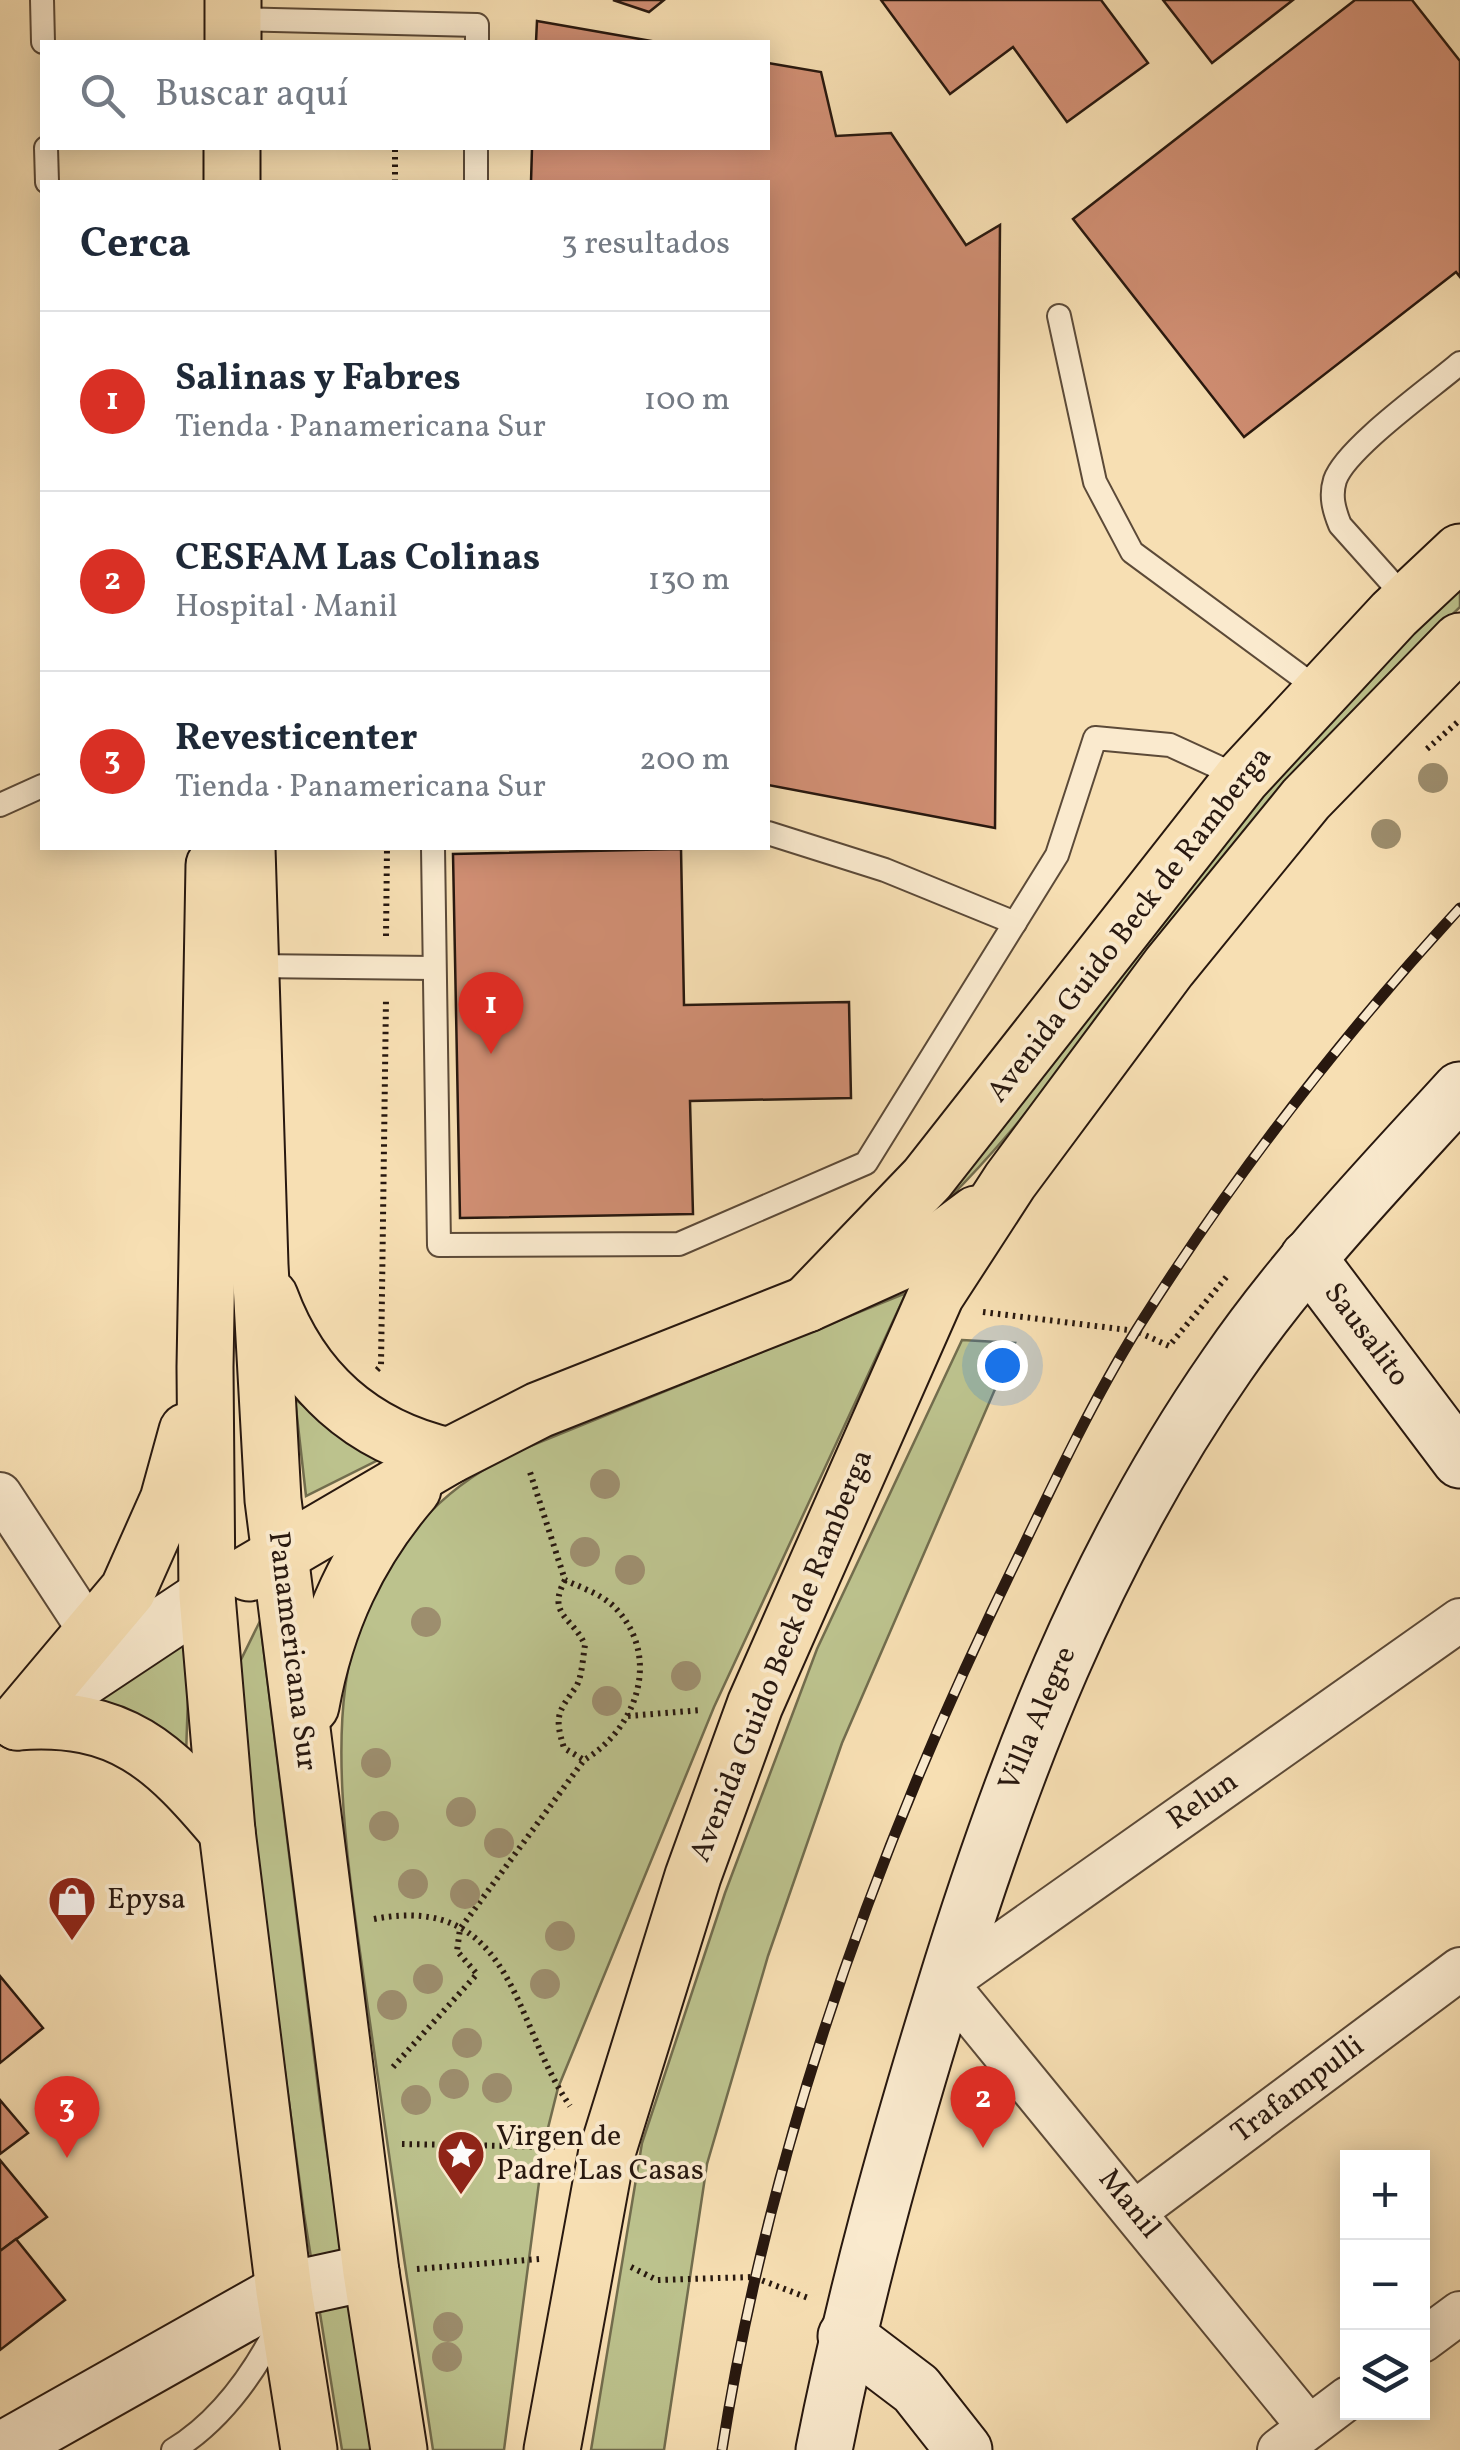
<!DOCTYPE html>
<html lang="es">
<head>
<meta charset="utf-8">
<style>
	body { margin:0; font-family:Vollkorn,serif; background:#f2f2f3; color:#1f2937 }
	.controls { position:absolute; right:30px; bottom:30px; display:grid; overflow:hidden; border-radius:0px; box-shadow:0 5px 25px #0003 }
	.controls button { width:90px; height:90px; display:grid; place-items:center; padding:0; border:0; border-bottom:2px solid #e0e1e3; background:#fff; color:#1f2937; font:50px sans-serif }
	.you { position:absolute; left:1002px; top:1365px; width:35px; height:35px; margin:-25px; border:8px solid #fff; border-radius:50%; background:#1a73e8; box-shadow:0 0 0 15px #1a73e833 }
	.badge { display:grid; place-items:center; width:65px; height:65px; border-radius:50%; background:#d93025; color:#fff; font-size:32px; font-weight:700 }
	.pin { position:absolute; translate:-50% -82px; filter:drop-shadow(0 2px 5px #0008) }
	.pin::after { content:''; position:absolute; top:52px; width:35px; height:30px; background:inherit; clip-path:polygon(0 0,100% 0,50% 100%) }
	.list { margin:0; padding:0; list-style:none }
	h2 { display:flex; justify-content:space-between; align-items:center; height:130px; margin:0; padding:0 40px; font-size:42px }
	h2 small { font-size:32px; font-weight:400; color:#747a83 }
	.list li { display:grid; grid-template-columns:65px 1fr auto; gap:30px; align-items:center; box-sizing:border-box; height:180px; padding:0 40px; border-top:2px solid #e0e1e3 }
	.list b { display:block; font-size:38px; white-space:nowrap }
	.list p { margin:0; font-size:32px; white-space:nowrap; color:#747a83 }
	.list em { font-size:32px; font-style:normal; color:#747a83 }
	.icon { flex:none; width:55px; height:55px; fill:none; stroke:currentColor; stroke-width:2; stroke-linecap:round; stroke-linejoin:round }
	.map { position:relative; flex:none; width:1460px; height:2450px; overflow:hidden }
	.search { position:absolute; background:#fff; box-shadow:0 5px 25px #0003; left:40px; top:40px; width:730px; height:110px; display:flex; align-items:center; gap:25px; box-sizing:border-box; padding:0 35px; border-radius:0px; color:#747a83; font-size:38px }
	.panel { position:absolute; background:#fff; box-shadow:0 5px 25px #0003; left:40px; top:180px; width:730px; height:670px; border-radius:0px }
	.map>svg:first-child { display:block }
</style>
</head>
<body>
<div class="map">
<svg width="1460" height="2450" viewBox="0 0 1460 2450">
	<rect width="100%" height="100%" fill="#f7dfb3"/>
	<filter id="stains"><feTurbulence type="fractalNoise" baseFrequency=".002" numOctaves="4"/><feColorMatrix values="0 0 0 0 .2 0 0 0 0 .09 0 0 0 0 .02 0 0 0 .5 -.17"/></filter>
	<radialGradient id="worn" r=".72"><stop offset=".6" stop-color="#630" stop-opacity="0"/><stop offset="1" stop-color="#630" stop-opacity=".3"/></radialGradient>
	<g fill="#bcc28d" stroke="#726d4e" stroke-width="2.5">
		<path d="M1460,580V607C1373,691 1287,779 1211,873C1116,990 1028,1129 917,1229L1139,932Z"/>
		<path d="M906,1293L714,1707L558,2088L544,2144L504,2450H433C410,2301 388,2151 367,2002C353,1897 323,1734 357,1634C387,1547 439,1487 523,1449Z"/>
		<path d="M962,1340L1015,1343L842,1743L768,1956L707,2164L664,2450H591L642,2143L725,1893L817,1649Z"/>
		<path d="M295,1399L345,1438L386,1456L306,1496Z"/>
		<path d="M260,1621L321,2111L371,2450H342L304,2214L232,1678Z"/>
		<path d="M190,1633L186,1756L88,1705Z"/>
	</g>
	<g fill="#d18f74" stroke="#28180f" stroke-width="2.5">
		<path d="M613,0H664L649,12Z"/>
		<path d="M881,0H1101L1148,63L1067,122L1013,47L950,94Z"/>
		<path d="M1163,0H1293L1212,63Z"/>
		<path d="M1355,0H1412L1460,61V277L1456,272L1244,437L1073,219Z"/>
		<path d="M537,21L657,42H536Z"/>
		<path d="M768,63L821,72L836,136L891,133L966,245L1000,225L995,828L768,785V182H531L532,148H768Z"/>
		<path d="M681,849L684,1005L849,1002L851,1098L690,1101L693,1214L460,1218L453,854Z"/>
		<path d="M0,1976L43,2028L0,2063Z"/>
		<path d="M0,2100L28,2133L0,2154Z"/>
		<path d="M0,2160L47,2217L0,2251Z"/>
		<path d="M16,2239L65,2300L0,2350V2251Z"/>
	</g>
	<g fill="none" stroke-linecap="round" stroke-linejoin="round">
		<g stroke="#5c4a38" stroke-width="26">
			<g id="lane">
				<path d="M42,0L43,42"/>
				<path d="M233,19L477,25V42"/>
				<path d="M46,148L47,182"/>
				<path d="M476,182V148"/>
				<path d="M1059,316L1095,482L1132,552L1322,692"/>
				<path d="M1408,601L1340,525C1334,510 1330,496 1335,480C1346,448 1431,388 1460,363"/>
				<path d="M0,805L42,786"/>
				<path d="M768,833L885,870L1015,923"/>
				<path d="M433,848L439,1245L679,1244L866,1163L1057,855L1095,738L1170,745L1242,778"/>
				<path d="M251,966L434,968"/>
				<path d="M173,2450C219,2422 254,2373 278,2326"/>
			</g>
		</g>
		<g stroke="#5c4a38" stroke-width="46">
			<g id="street">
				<path d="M0,1494L93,1636"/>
				<path d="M1136,2211L1460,1969"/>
				<path d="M1422,2341L1460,2313"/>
				<path d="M1309,2427L946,1983L1460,1620"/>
				<path d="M1279,2450L1348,2398"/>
			</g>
		</g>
		<g stroke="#28180f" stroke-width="59">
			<g id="secondary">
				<path d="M1308,1258L1460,1460"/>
				<path d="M34,1711L207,1596"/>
				<path d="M846,2336L916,2389L964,2450"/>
				<path d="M2,2450L284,2291L371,2272"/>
				<path d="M824,2450C855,2293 897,2143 944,1991C1012,1770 1094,1556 1227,1365C1295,1266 1379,1179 1460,1090"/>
			</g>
		</g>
		<g stroke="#28180f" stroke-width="59">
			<g id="primary">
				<path d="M233,42V0"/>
				<path d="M232,182V148"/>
				<path d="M247,848L260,1265L273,1500L371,2272L399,2450"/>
				<path d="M214,865L205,1367L207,1596L227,1831L284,2291L309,2450"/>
				<path d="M270,1297C301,1381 361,1436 449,1456"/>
				<path d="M807,1304L927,1179L1242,778L1394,614L1460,552"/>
				<path d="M249,1573L449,1456L539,1410L807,1304L929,1249L976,1214"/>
				<path d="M311,1706C326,1622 358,1553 413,1489"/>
				<path d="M17,1722L128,1590L168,1500L187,1431"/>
				<path d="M17,1722C121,1714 164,1756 227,1831"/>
				<path d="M552,2450L606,2156L693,1876L755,1705L936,1295L1010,1181L1169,967L1306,799L1460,641"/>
			</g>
		</g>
		<g stroke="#28180f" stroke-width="6" stroke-dasharray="2.5 5" stroke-linecap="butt">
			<path d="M395,182V148"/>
			<path d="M1427,749L1460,720"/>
			<path d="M386,936L387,848"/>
			<path d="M983,1312L1136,1331L1169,1346L1228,1275"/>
			<path d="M377,1370L381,1366L386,999"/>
			<path d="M565,1580C546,1615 573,1617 585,1645C583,1657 582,1677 576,1687C558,1712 554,1716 564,1748L584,1760"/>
			<path d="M628,1716L702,1710"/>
			<path d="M374,1919C514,1892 513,2024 570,2106"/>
			<path d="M393,2067L477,1974L457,1951L460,1929L584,1760C635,1730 661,1661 619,1612C605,1595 584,1589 565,1580L529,1469"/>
			<path d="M402,2144L559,2147"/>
			<path d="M631,2267L657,2280L753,2277L811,2299"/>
			<path d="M417,2269L539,2259"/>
		</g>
		<use href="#lane" stroke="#faeace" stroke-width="22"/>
		<use href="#street" stroke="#faeace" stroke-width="42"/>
		<use href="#secondary" stroke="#faeace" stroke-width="55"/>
		<use href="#primary" stroke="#f7dfb3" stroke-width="55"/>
		<g stroke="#28180f" stroke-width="11">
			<path id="rail" d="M722,2450C771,2139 881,1835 1020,1553C1056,1478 1093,1400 1137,1329C1230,1181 1341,1037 1460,908"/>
		</g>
		<use href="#rail" stroke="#faeace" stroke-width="8" stroke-dasharray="22" stroke-linecap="butt"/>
	</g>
	<g fill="#9d8e6e">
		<circle cx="1433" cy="778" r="15"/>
		<circle cx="1386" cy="834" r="15"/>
		<circle cx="605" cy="1484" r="15"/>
		<circle cx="585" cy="1552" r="15"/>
		<circle cx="630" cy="1570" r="15"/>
		<circle cx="426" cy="1622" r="15"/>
		<circle cx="686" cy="1676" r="15"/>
		<circle cx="607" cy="1701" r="15"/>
		<circle cx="376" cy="1763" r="15"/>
		<circle cx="461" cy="1812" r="15"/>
		<circle cx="384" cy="1826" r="15"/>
		<circle cx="499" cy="1843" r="15"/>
		<circle cx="413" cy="1884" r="15"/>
		<circle cx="465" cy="1894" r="15"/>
		<circle cx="560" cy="1936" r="15"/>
		<circle cx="428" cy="1979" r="15"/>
		<circle cx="545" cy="1984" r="15"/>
		<circle cx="392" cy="2005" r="15"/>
		<circle cx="467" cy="2043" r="15"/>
		<circle cx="454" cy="2084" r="15"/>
		<circle cx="497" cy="2088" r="15"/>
		<circle cx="416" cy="2100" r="15"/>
		<circle cx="448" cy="2327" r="15"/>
		<circle cx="447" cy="2357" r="15"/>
	</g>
	<defs>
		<g id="shop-pin" transform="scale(2.5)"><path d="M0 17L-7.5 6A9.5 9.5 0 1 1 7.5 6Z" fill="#8f2418" stroke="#faeace"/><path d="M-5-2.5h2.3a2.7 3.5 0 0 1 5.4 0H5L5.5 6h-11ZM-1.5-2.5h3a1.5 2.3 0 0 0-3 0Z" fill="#fff"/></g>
		<g id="sight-pin" transform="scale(2.5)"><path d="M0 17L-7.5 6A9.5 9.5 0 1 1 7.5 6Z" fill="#8f2418" stroke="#faeace"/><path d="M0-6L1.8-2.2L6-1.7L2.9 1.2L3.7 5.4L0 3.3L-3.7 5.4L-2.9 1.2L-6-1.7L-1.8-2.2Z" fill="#fff"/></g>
	</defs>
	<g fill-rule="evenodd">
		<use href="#shop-pin" x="72" y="1900"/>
		<use href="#sight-pin" x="461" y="2154"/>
	</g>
	<g text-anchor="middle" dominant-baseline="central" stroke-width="8" stroke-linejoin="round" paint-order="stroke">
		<g font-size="30" fill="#28180f" stroke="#faeace">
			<text transform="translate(1130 925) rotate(-52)">Avenida Guido Beck de Ramberga</text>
			<text transform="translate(1366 1335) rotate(53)">Sausalito</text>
			<text transform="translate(292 1651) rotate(83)">Panamericana Sur</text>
			<text transform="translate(782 1656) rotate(-68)">Avenida Guido Beck de Ramberga</text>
			<text transform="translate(1038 1719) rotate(-67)">Villa Alegre</text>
			<text transform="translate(1203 1801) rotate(-35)">Relun</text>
			<text transform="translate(1298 2090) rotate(-37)">Trafampulli</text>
			<text transform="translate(1129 2204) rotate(51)">Manil</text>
		</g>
		<g font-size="30" fill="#28180f" stroke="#faeace" text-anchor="start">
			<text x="107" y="1900">Epysa</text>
			<text x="496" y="2137">Virgen de<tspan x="496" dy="34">Padre Las Casas</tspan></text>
		</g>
	</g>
	<rect width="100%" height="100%" filter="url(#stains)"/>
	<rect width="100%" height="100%" fill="url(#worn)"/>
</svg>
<div class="controls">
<button>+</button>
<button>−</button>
<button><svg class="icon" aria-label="layers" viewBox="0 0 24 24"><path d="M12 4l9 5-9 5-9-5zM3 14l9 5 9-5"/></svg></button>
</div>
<div class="you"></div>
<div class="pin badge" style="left:491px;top:1054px">1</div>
<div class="pin badge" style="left:983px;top:2148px">2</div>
<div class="pin badge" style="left:67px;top:2158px">3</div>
<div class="search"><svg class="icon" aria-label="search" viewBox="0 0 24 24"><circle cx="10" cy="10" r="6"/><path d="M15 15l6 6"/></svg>Buscar aquí</div>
<section class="panel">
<h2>Cerca<small>3 resultados</small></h2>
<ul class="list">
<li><span class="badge">1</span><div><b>Salinas y Fabres</b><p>Tienda · Panamericana Sur</p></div><em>100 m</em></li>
<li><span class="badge">2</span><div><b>CESFAM Las Colinas</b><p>Hospital · Manil</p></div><em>130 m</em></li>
<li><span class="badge">3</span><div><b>Revesticenter</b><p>Tienda · Panamericana Sur</p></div><em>200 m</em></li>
</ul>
</section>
</div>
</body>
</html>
